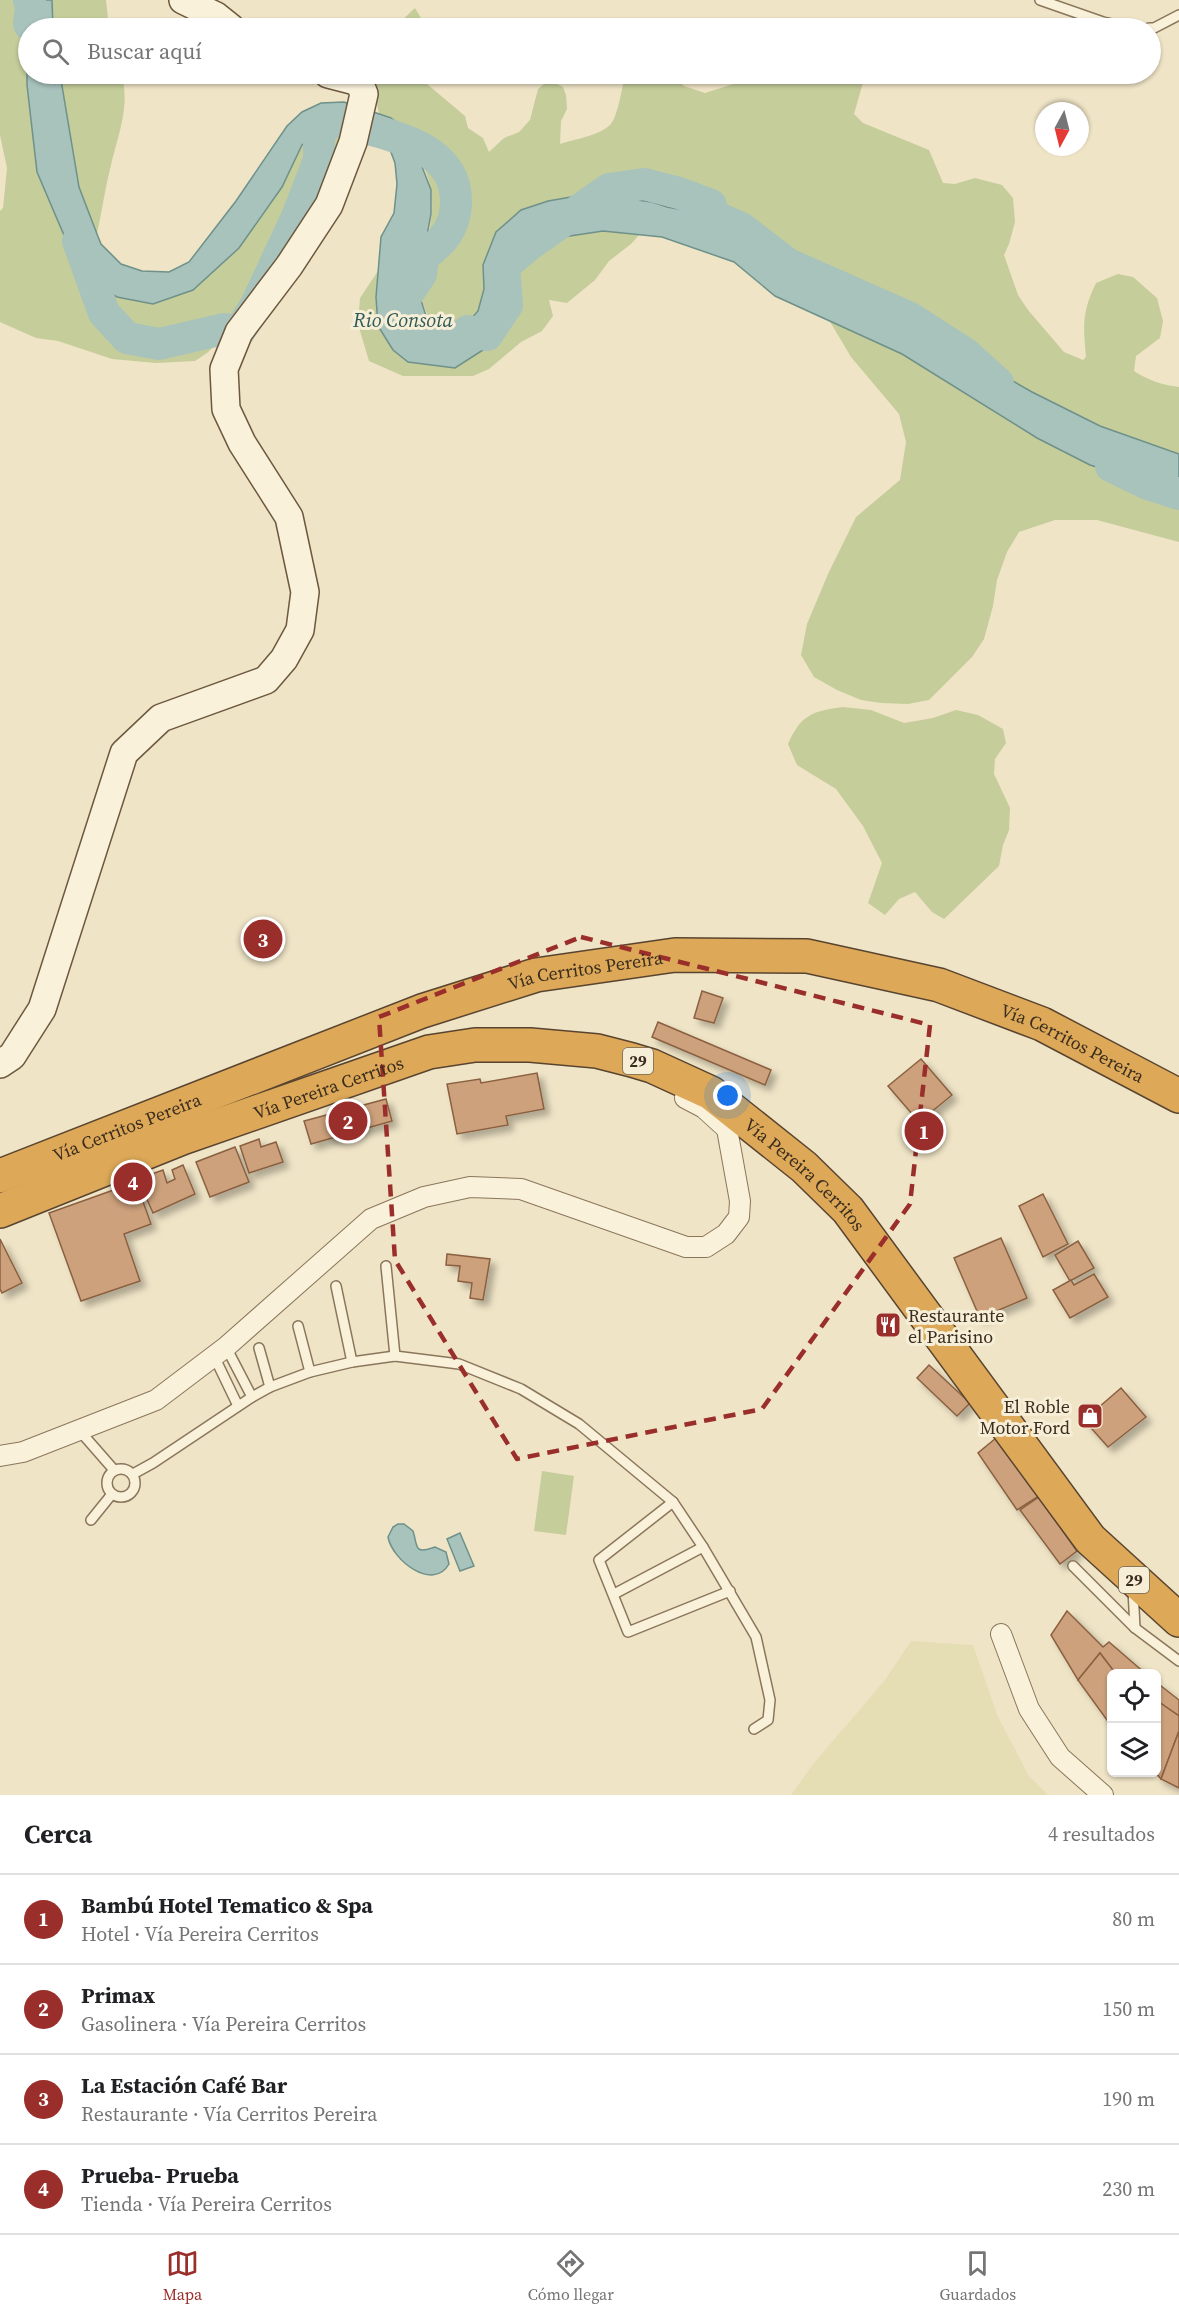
<!DOCTYPE html>
<html lang="es">
<head>
<meta charset="utf-8">
<style>
	body { margin:0; font-family:"Source Serif 4",serif; background:#f6f6f6; color:#202124 }
	.controls { position:absolute; right:18px; bottom:18px; display:grid; overflow:hidden; border-radius:9px; box-shadow:0 2px 4px #0004 }
	.controls button { width:54px; height:54px; display:grid; place-items:center; padding:0; border:0; border-bottom:2px solid #e0e0e0; background:#fff; color:#202124; font:30px sans-serif }
	.compass { position:absolute; left:1035px; top:102px; width:54px; height:54px; border-radius:50%; background:#fff; box-shadow:0 2px 4px #0004; rotate:187deg }
	.you { position:absolute; left:728px; top:1096px; width:21px; height:21px; margin:-15px; border:4px solid #fff; border-radius:50%; background:#1a73e8; box-shadow:0 0 0 9px #1a73e833 }
	.badge { display:grid; place-items:center; width:39px; height:39px; border-radius:50%; background:#9a2e2b; color:#fff; font-size:20px; font-weight:700 }
	.pin { position:absolute; translate:-50% -50%; border:3px solid #fff; box-shadow:0 2px 6px #0006 }
	.list { margin:0; padding:0; list-style:none }
	h2 { display:flex; justify-content:space-between; align-items:center; height:78px; margin:0; padding:0 24px; font-size:26px }
	h2 small { font-size:20px; font-weight:400; color:#757577 }
	.list li { display:grid; grid-template-columns:39px 1fr auto; gap:18px; align-items:center; box-sizing:border-box; height:90px; padding:0 24px; border-top:2px solid #e0e0e0 }
	.list b { display:block; font-size:22px; white-space:nowrap }
	.list p { margin:0; font-size:20px; white-space:nowrap; color:#757577 }
	.list em { font-size:20px; font-style:normal; color:#757577 }
	.icon { flex:none; width:33px; height:33px; fill:none; stroke:currentColor; stroke-width:2; stroke-linecap:round; stroke-linejoin:round }
	.map { position:relative; flex:none; width:1179px; height:1795px; overflow:hidden }
	.search { position:absolute; background:#fff; box-shadow:0 2px 4px #0004; left:18px; right:18px; top:18px; height:66px; display:flex; align-items:center; gap:15px; box-sizing:border-box; padding:0 21px; border-radius:33px; color:#757577; font-size:22px }
	.sheet { height:438px; background:#fff }
	nav { display:flex; justify-content:space-around; align-items:center; box-sizing:border-box; height:84px; border-top:2px solid #e0e0e0; background:#fff; font-size:16px; color:#757577 }
	nav a { display:grid; justify-items:center; gap:3px }
	nav .on { color:#9a2e2b }
	.map>svg:first-child { display:block }
</style>
</head>
<body>
<div class="map">
<svg width="1179" height="1795" viewBox="0 0 1179 1795">
	<defs>
		<filter id="shadow"><feDropShadow dx="5.5" dy="5.5" stdDeviation="3" flood-color="#0004"/></filter>
	</defs>
	<rect width="100%" height="100%" fill="#efe4c6"/>
	<path fill="#e5deb4" d="M911,1641L973,1645L998,1717L1029,1776L1048,1795H791L814,1763L885,1680Z"/>
	<g fill="#c5cd9a">
		<path d="M0,0H31L27,85L37,172L75,261L193,290L239,248L282,187L302,145L334,120L350,121L329,205L223,338L207,353L195,361L156,363L112,359L58,341L36,338L0,322V211L3,208L7,168L0,135Z"/>
		<path d="M52,0H106L109,28H53Z"/>
		<path d="M415,8L424,23L425,28H397L399,23Z"/>
		<path d="M60,74H121C131,104 118,135 111,165C105,188 102,211 97,234L79,187Z"/>
		<path d="M361,74H425L427,84L465,116L468,128L483,138L489,152L504,138L519,132L530,120L538,89L549,80L563,87L566,95L567,109L561,121L560,144C575,139 598,136 610,125C618,117 622,87 625,75L671,74L684,86L705,93L765,74H860L864,79L854,114L863,123L929,150L943,183L955,184L975,178L1002,185L1013,198L1015,222L1009,244L1004,255L1018,295L1028,310L1064,352L1083,360L1086,357C1083,325 1082,312 1096,283L1118,274L1133,277L1157,298L1163,321L1160,338L1136,356L1134,371C1148,380 1162,385 1179,387V454L1100,426L1032,392L966,354L893,317L841,299L789,264L741,228L711,215L667,207L652,202L614,197L577,196L521,210L496,232L483,265L484,289L478,311L470,320L452,328H435C400,277 439,241 431,190C429,177 422,163 417,152C408,134 398,121 379,114L376,99Z"/>
		<path d="M603,231L639,235L631,244L609,261L595,280L567,303L549,300L553,316L542,331L521,342L489,369L473,376H403L369,361L358,324L360,298L378,271V326L497,341L504,266L543,240Z"/>
		<path d="M829,320L902,354L1037,438L1090,465L1179,492V542L1097,520H1055L1019,532L1007,552L997,580L993,606L984,639L972,657L929,700L908,704L881,703L861,700L837,690L814,677L801,655L807,624L828,574L856,517L900,480L906,442L899,414L851,357Z"/>
		<path d="M843,707L871,710L904,723L933,718L956,710L978,715L1003,729L1006,743L995,759L994,774L1010,808L1009,830L1003,845L999,866L944,919L932,912L915,892L899,899L885,915L868,903L882,863L863,826L836,789L797,765L788,744C801,715 812,711 843,707Z"/>
		<path d="M542,1471L574,1476L566,1535L534,1531Z"/>
	</g>
	<g fill="#a8c2bc" stroke="#6e918a" stroke-width="1.5">
		<path d="M31,0H52L53,28H28V74H60L79,187L97,234L101,244L121,264L142,271L169,272L189,262L236,201L287,126L302,112L321,103L344,102L391,118L401,126L413,143L431,190V214L423,257L420,297L426,316L435,328H452L470,320L478,311L484,289L483,265L496,232L521,210L548,201L577,196L614,197L652,202L667,207L711,215L741,228L789,264L841,299L893,317L966,354L1032,392L1100,426L1179,454V492L1090,465L1037,438L902,354L775,296L734,262L662,237L603,231L543,240L504,266L497,341L455,368L408,362L393,350L378,326L376,297L381,237L394,213L397,184L395,163L386,139L350,121L334,120L302,145L282,187L239,248L193,290L153,304L117,297L92,282L75,261L37,172L27,85V46Z"/>
		<path d="M398,1524H404L413,1531C418,1546 413,1555 435,1547L446,1552L449,1564C433,1592 392,1560 388,1537L393,1527Z"/>
		<path d="M460,1533L474,1566L460,1571L447,1539Z"/>
	</g>
	<g fill="none" stroke-linecap="round" stroke-linejoin="round">
		<g stroke="#a8c2bc" stroke-width="32">
			<path d="M29,0L31,6L29,24L32,28"/>
			<path d="M78,241L104,313L127,338L159,344L224,329L239,332L256,305L297,217L319,160V132L334,120C381,134 458,142 456,204C455,229 442,242 423,257L421,274L402,302L403,309"/>
			<path d="M468,331L487,335L507,305L504,266L529,245L609,189L644,184L679,193L711,205V215L741,228L788,264L910,318L966,354L998,383"/>
			<path d="M1111,466L1148,484L1179,494"/>
		</g>
	</g>
	<g fill="#cda17c" stroke="#8a6141" stroke-width="1.5" filter="url(#shadow)">
		<path d="M702,991L723,998L714,1023L694,1018Z"/>
		<path d="M658,1022L771,1070L765,1085L652,1037Z"/>
		<path d="M921,1059L952,1095L919,1122L888,1086Z"/>
		<path d="M537,1073L544,1109L506,1116L508,1125L457,1134L447,1084L480,1079L481,1083Z"/>
		<path d="M386,1099L392,1121L311,1144L304,1121Z"/>
		<path d="M259,1139L261,1147L276,1142L283,1162L249,1173L240,1146Z"/>
		<path d="M235,1147L249,1182L210,1197L196,1162Z"/>
		<path d="M183,1165L195,1194L153,1213L138,1179L163,1170L167,1183L175,1179L172,1170Z"/>
		<path d="M136,1182L151,1224L124,1234L140,1281L81,1301L49,1213Z"/>
		<path d="M1043,1194L1068,1244L1043,1257L1019,1206Z"/>
		<path d="M1001,1238L1027,1298L980,1318L954,1258Z"/>
		<path d="M0,1239L22,1283L2,1293L0,1289Z"/>
		<path d="M1078,1241L1094,1268L1070,1281L1055,1255Z"/>
		<path d="M447,1254L490,1259L483,1300L470,1298L472,1283L458,1281L460,1266L446,1265Z"/>
		<path d="M1094,1274L1108,1297L1070,1318L1053,1290L1071,1280L1074,1285Z"/>
		<path d="M929,1365L970,1403L957,1416L917,1378Z"/>
		<path d="M1121,1388L1146,1417L1108,1447L1084,1420Z"/>
		<path d="M996,1438L1039,1496L1017,1510L978,1453Z"/>
		<path d="M1039,1497L1077,1551L1060,1564L1020,1510Z"/>
		<path d="M1067,1611L1103,1647L1109,1642L1146,1674H1116L1100,1653L1078,1680L1051,1635Z"/>
		<path d="M1100,1653L1116,1674H1112V1727L1078,1680Z"/>
		<path d="M1156,1682L1179,1700V1716L1156,1700Z"/>
		<path d="M1156,1700L1179,1716V1731L1161,1779L1155,1772H1156Z"/>
		<path d="M1179,1731V1788L1161,1779Z"/>
	</g>
	<g fill="none" stroke-linecap="round" stroke-linejoin="round">
		<g stroke="#8b765c" stroke-width="12">
			<g id="lane">
				<path d="M1040,0L1103,22L1131,28"/>
				<path d="M1149,28H1154L1179,15"/>
				<path d="M386,1266L395,1356"/>
				<path d="M336,1286L352,1362"/>
				<path d="M298,1326L310,1372"/>
				<path d="M226,1347L252,1397"/>
				<path d="M259,1348L270,1387"/>
				<path d="M214,1356L238,1406"/>
				<path d="M79,1430L114,1470"/>
				<circle cx="121" cy="1483" r="14"/>
				<path d="M133,1474L153,1463L252,1397L270,1387L310,1372L352,1362L395,1356L459,1364L521,1389L579,1424L673,1502L703,1547L756,1637L770,1700L768,1720L754,1729"/>
				<path d="M673,1502L599,1560L628,1632L730,1591"/>
				<path d="M91,1520L112,1494"/>
				<path d="M1073,1566L1135,1628L1179,1661"/>
				<path d="M1133,1590L1135,1628"/>
				<path d="M614,1594L703,1547"/>
			</g>
		</g>
		<g stroke="#8b765c" stroke-width="22">
			<g id="street">
				<path d="M0,1456L23,1452L156,1400L226,1347L371,1219L424,1197L470,1187L521,1189L686,1247H706L726,1234L739,1217L740,1201L727,1129L704,1108L685,1098"/>
				<path d="M1001,1634L1029,1709L1060,1757L1103,1795"/>
			</g>
		</g>
		<g stroke="#6d573f" stroke-width="30">
			<g id="secondary">
				<path d="M183,0L216,16L231,28"/>
				<path d="M0,1064L12,1056L42,1009L124,753L161,718L266,680L284,659L300,630L305,592L289,517L242,443L226,409L224,369L239,332L289,266L329,205L353,142L364,94L359,82L328,74"/>
			</g>
		</g>
		<g stroke="#594430" stroke-width="36">
			<g id="highway">
				<path id="s1" d="M0,1176L422,1011L536,975L675,955L807,956L939,985L1042,1024L1179,1096"/>
				<path id="s2" d="M0,1211L182,1138L429,1052L475,1045H530L597,1051L632,1060L652,1066L711,1093L804,1167L848,1210L1090,1539L1179,1620"/>
			</g>
		</g>
		<use href="#lane" stroke="#f9f1da" stroke-width="9"/>
		<use href="#street" stroke="#f9f1da" stroke-width="20"/>
		<use href="#secondary" stroke="#f9f1da" stroke-width="27"/>
		<use href="#highway" stroke="#dda858" stroke-width="33"/>
	</g>
	<path fill="none" stroke="#9a2e2b" stroke-width="4.5" stroke-dasharray="12 8" stroke-linejoin="round" d="M581,937L930,1025L910,1204L762,1409L517,1459L395,1260L379,1017Z"/>
	<defs>
		<g id="restaurant-square" transform="scale(1.35)"><rect x="-9" y="-9" width="18" height="18" rx="4" fill="#9a2e2b" stroke="#f6eed6"/><path d="M-5-6h1v4h1v-4h1v4h1v-4h1v5L-1.5 .5V6h-2V.5L-5-1ZM5-6V6H3V1.5H1.5Q1.5-4 5-6Z" fill="#fff"/></g>
		<g id="shop-square" transform="scale(1.35)"><rect x="-9" y="-9" width="18" height="18" rx="4" fill="#9a2e2b" stroke="#f6eed6"/><path d="M-5-2.5h2.3a2.7 3.5 0 0 1 5.4 0H5L5.5 6h-11ZM-1.5-2.5h3a1.5 2.3 0 0 0-3 0Z" fill="#fff"/></g>
	</defs>
	<g fill-rule="evenodd">
		<use href="#restaurant-square" x="888" y="1325"/>
		<use href="#shop-square" x="1090" y="1416"/>
	</g>
	<g text-anchor="middle" dominant-baseline="central" stroke-width="6" stroke-linejoin="round" paint-order="stroke">
		<g fill="#f6eed6" stroke="#736856" stroke-width="1.5">
			<rect x="623" y="1048" width="30" height="26" rx="4.5"/>
			<rect x="1119" y="1567" width="30" height="26" rx="4.5"/>
		</g>
		<g font-size="16" font-weight="bold" fill="#3b2e1f">
			<text x="638" y="1061">29</text>
			<text x="1134" y="1580">29</text>
		</g>
		<g font-size="18" fill="#3b2e1f" stroke="#f6eed6">
			<text stroke="none"><textPath href="#s1" startOffset="622">Vía Cerritos Pereira</textPath></text>
			<text stroke="none"><textPath href="#s1" startOffset="1126">Vía Cerritos Pereira</textPath></text>
			<text stroke="none"><textPath href="#s2" startOffset="351">Vía Pereira Cerritos</textPath></text>
			<text stroke="none"><textPath href="#s1" startOffset="136">Vía Cerritos Pereira</textPath></text>
			<text stroke="none"><textPath href="#s2" startOffset="873">Vía Pereira Cerritos</textPath></text>
		</g>
		<g font-size="18" fill="#3b2e1f" stroke="#f6eed6" text-anchor="start">
			<text x="908" y="1315">Restaurante<tspan x="908" dy="21">el Parisino</tspan></text>
			<text x="1070" y="1406" text-anchor="end">El Roble<tspan x="1070" dy="21">Motor Ford</tspan></text>
		</g>
		<g font-size="20" font-style="italic" fill="#2f5a59" stroke="#f6eed6">
			<text x="403" y="320">Rio Consota</text>
		</g>
	</g>
</svg>
<div class="controls">
<button><svg class="icon" aria-label="locate" viewBox="0 0 24 24"><circle cx="12" cy="12" r="6"/><path d="M12 2v4M12 18v4M2 12h4M18 12h4"/></svg></button>
<button><svg class="icon" aria-label="layers" viewBox="0 0 24 24"><path d="M12 4l9 5-9 5-9-5zM3 14l9 5 9-5"/></svg></button>
</div>
<svg class="compass" viewBox="-18 -18 36 36"><path d="M0-13l5 13h-10z" fill="#e53935"/><path d="M0 13l5-13h-10z" fill="#757577"/></svg>
<div class="you"></div>
<div class="pin badge" style="left:924px;top:1131px">1</div>
<div class="pin badge" style="left:348px;top:1121px">2</div>
<div class="pin badge" style="left:263px;top:939px">3</div>
<div class="pin badge" style="left:133px;top:1182px">4</div>
<div class="search"><svg class="icon" aria-label="search" viewBox="0 0 24 24"><circle cx="10" cy="10" r="6"/><path d="M15 15l6 6"/></svg>Buscar aquí</div>
</div>
<section class="sheet">
<h2>Cerca<small>4 resultados</small></h2>
<ul class="list">
<li><span class="badge">1</span><div><b>Bambú Hotel Tematico &amp; Spa</b><p>Hotel · Vía Pereira Cerritos</p></div><em>80 m</em></li>
<li><span class="badge">2</span><div><b>Primax</b><p>Gasolinera · Vía Pereira Cerritos</p></div><em>150 m</em></li>
<li><span class="badge">3</span><div><b>La Estación Café Bar</b><p>Restaurante · Vía Cerritos Pereira</p></div><em>190 m</em></li>
<li><span class="badge">4</span><div><b>Prueba- Prueba</b><p>Tienda · Vía Pereira Cerritos</p></div><em>230 m</em></li>
</ul>
</section>
<nav>
<a class="on"><svg class="icon" aria-label="map" viewBox="0 0 24 24"><path d="M3 6l6-2 6 2 6-2v14l-6 2-6-2-6 2zM9 4v14M15 6v14"/></svg>Mapa</a>
<a><svg class="icon" aria-label="directions" viewBox="0 0 24 24"><path d="M12 3l9 9-9 9-9-9zM9 14v-3h6M13 9l2 2-2 2"/></svg>Cómo llegar</a>
<a><svg class="icon" aria-label="saved" viewBox="0 0 24 24"><path d="M7 4h10v16l-5-4-5 4z"/></svg>Guardados</a>
</nav>
</body>
</html>
